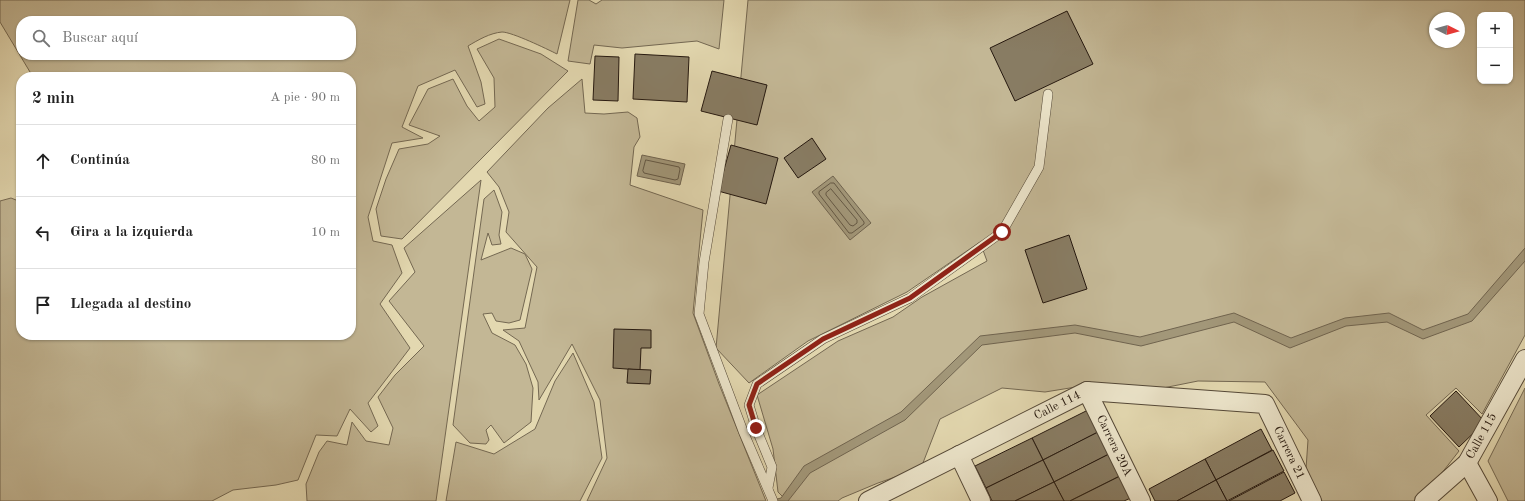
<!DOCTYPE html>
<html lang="es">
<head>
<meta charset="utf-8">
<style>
	body { margin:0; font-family:"Old Standard TT",serif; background:#f6f6f6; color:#222 }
	.controls { position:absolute; right:12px; top:12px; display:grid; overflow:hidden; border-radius:8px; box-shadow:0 1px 3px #0004 }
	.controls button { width:36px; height:36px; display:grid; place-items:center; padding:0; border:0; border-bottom:1px solid #e0e0e0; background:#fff; color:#222; font:20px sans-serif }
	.compass { position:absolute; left:1429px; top:12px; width:36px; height:36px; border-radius:50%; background:#fff; box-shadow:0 1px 3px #0004; rotate:96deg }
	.stop { position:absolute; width:12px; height:12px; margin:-9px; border:3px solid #8f2418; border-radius:50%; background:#fff }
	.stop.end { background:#8f2418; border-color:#fff; box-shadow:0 1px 4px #0008 }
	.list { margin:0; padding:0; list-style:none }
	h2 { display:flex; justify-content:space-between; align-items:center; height:52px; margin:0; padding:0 16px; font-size:17px }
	h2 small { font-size:13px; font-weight:400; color:#767676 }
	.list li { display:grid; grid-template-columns:26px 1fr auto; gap:12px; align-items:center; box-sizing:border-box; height:72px; padding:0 16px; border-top:1px solid #e0e0e0 }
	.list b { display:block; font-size:15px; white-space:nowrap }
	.list em { font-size:13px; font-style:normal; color:#767676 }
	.icon { flex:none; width:22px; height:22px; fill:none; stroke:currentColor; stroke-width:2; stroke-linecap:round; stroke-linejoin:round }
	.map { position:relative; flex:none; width:1525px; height:501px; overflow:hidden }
	.search { position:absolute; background:#fff; box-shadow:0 1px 3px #0004; left:16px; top:16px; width:340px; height:44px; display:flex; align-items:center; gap:10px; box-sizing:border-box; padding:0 14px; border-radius:16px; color:#767676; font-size:15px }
	.panel { position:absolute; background:#fff; box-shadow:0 1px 3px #0004; left:16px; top:72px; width:340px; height:268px; border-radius:16px }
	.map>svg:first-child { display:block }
</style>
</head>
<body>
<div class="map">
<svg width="1525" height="501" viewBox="0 0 1525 501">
	<rect width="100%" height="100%" fill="#e3d8b0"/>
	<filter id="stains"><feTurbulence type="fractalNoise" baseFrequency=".005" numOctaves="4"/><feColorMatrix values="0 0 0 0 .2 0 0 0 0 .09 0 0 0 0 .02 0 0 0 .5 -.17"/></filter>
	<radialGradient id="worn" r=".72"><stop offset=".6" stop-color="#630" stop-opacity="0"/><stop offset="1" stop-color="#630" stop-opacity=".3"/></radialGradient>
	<g fill="#c3b795" stroke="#746852" fill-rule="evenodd">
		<path d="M0,0H570L557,54C547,49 512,32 502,32C490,33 478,40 468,46L481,82L485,104L477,107L455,70L418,86L402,127L423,138L392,143L368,217L373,241L392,245L402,273L380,304L410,348L368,403L378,426L371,432L350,409L337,436L316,435L298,480L276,485L233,490L212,501H0V201L11,198L21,202V335H351V77H33L0,22ZM21,21H351V55H21Z"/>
		<path d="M578,0H589L596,4L602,0H724L719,49L697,41L622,48L594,45L590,64L568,61Z"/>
		<path d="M748,0H1525V335L1482,414L1456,388L1426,415L1459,451L1420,501H1322L1306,469L1308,440L1265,382L1198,381L1123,396L1076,387L1045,392L1002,388L940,419L921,468L878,483L842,498L838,501H787L778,492L773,449L757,395L838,341L893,317L922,297L987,261L980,242L907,292L808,341L749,383L716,348ZM1480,15H1510V81H1480ZM1435,18H1459V42H1435Z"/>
		<path d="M499,39L541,54L568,71L402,239L381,236L376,209L386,179L399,149L428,144L440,136L409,125L428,89L453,79L467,106L479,121L495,107L494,78L477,49Z"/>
		<path d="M582,79L585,113L604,114L628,112L637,118L640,137L634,147L630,185L703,210L693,313L719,384L766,501H587L607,458L600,400L572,344L539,400L538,382L519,341L503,330L525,328L537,267L506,232L509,212L499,187L487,172L548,108Z"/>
		<path d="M481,180L436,501H307L306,484L319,452L327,441L347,445L352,422L366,441L389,445L393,428L378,397L395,375L424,346L389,301L415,272L404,248Z"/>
		<path d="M494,190L502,212L499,235L501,244L492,245L488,233L481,260L511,248L525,254L532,269L520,320L509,323L496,321L492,313L483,314L492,333L515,345L526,364L533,388L531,422L504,443L491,425L486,430L489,440L486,444L470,443L453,425L484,199Z"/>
		<path d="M573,353L594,402L602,458L580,501H446L456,442L494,454L535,429L555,381Z"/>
		<path d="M1525,388V501H1508L1488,461Z"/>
	</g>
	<g fill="#a29779" stroke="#70644f">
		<path d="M642,155L685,164L680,185L637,176Z"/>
		<path d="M833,176L871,223L850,240L812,192Z"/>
		<path d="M1525,248V261L1472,321L1423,339L1387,322L1346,326L1290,348L1234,322L1141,346L1075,333L982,345L905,420L810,473L788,501H770L781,498L804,466L901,412L980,336L1075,325L1140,337L1234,313L1291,338L1345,318L1389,313L1423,330L1468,314Z"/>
	</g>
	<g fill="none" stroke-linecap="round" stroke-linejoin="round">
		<g stroke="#645844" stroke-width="1">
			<path d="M646,160L679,167L680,169L678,179L675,180L644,173L643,171Z"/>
			<path d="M831,183H834L864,222V224L852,233H849L819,194V192Z"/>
			<path d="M831,189L857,220V223L853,226L850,225L826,195V193Z"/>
		</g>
	</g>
	<g fill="#887c63" stroke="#25180f">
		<path d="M1067,11L1093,64L1015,101L990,48Z"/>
		<path d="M635,54L689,57L687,102L633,99Z"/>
		<path d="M595,56L619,57L618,101L593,100Z"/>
		<path d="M712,71L767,85L757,125L701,111Z"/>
		<path d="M812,138L826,159L798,178L784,158Z"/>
		<path d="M731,145L778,158L766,204L718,191Z"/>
		<path d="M1069,235L1087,289L1043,303L1025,250Z"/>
		<path d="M614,329L651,330V348H641L640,370L613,368Z"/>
		<path d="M628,369L651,370L650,384L627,383Z"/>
		<path d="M1456,391L1485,422L1459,447L1430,416Z"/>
		<path d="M1090,409L1100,431L1043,460L1032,438Z"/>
		<path d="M1261,429L1272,450L1216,480L1205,459Z"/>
		<path d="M1100,431L1111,453L1054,482L1043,460Z"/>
		<path d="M1032,438L1043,460L986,488L975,466Z"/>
		<path d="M1273,450L1284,471L1227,501L1216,480Z"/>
		<path d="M1111,453L1122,475L1070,501H1064L1054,482Z"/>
		<path d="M1205,459L1216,480L1177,501H1155L1149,489Z"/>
		<path d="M1043,460L1054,482L1015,501H992L986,488Z"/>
		<path d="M1284,472L1295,493L1280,501H1229Z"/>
		<path d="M1122,475L1133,497L1124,501H1070Z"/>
		<path d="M1216,480L1227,501H1177Z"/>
		<path d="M1054,482L1064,501H1015Z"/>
	</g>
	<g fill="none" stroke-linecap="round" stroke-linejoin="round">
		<g stroke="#544837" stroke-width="10">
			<g id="lane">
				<path d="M728,119L704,262L699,314L743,431L773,501"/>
				<path d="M768,488L772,467L756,428L749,405L757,384L823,339L910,298L1002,232L1039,167L1048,94"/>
			</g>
		</g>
		<g stroke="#544837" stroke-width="20">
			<g id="street">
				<path id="s1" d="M1087,391L1141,501"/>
				<path d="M959,455L981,501"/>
				<path d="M1467,463L1488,501"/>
				<path id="s2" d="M868,501L1087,391L1265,404L1312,501"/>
				<path id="s3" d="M1424,501L1467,463L1525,359"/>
			</g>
		</g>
		<use href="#lane" stroke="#ede6cc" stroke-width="9"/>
		<use href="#street" stroke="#ede6cc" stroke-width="18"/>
	</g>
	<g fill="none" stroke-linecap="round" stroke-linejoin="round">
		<path stroke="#8f2418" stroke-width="5" d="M756,428L749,405L757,384L823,339L910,298L1002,232"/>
	</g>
	<g text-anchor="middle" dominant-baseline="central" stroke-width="3" stroke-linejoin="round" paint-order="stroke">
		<g font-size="12" fill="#25180f" stroke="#ede6cc">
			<text stroke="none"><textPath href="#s2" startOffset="212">Calle 114</textPath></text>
			<text stroke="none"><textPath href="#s3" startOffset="88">Calle 115</textPath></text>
			<text stroke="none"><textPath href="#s1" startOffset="61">Carrera 20A</textPath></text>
			<text stroke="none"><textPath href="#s2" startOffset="478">Carrera 21</textPath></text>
		</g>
	</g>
	<rect width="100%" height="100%" filter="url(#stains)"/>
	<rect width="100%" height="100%" fill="url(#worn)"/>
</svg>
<div class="controls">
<button>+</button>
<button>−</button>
</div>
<svg class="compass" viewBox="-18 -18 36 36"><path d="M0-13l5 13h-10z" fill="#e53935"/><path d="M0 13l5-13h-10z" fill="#767676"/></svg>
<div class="stop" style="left:1002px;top:232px"></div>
<div class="stop end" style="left:756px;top:428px"></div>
<div class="search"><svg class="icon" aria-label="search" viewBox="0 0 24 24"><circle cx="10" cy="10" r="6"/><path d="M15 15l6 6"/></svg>Buscar aquí</div>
<section class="panel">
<h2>2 min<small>A pie · 90 m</small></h2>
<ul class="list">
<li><svg class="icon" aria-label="ahead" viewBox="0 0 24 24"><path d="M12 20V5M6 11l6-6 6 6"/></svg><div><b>Continúa</b></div><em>80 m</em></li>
<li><svg class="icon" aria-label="left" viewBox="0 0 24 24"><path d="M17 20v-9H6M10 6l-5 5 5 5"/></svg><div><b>Gira a la izquierda</b></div><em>10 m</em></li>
<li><svg class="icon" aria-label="arrive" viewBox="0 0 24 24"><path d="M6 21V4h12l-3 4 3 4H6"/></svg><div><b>Llegada al destino</b></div></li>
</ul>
</section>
</div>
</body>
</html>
